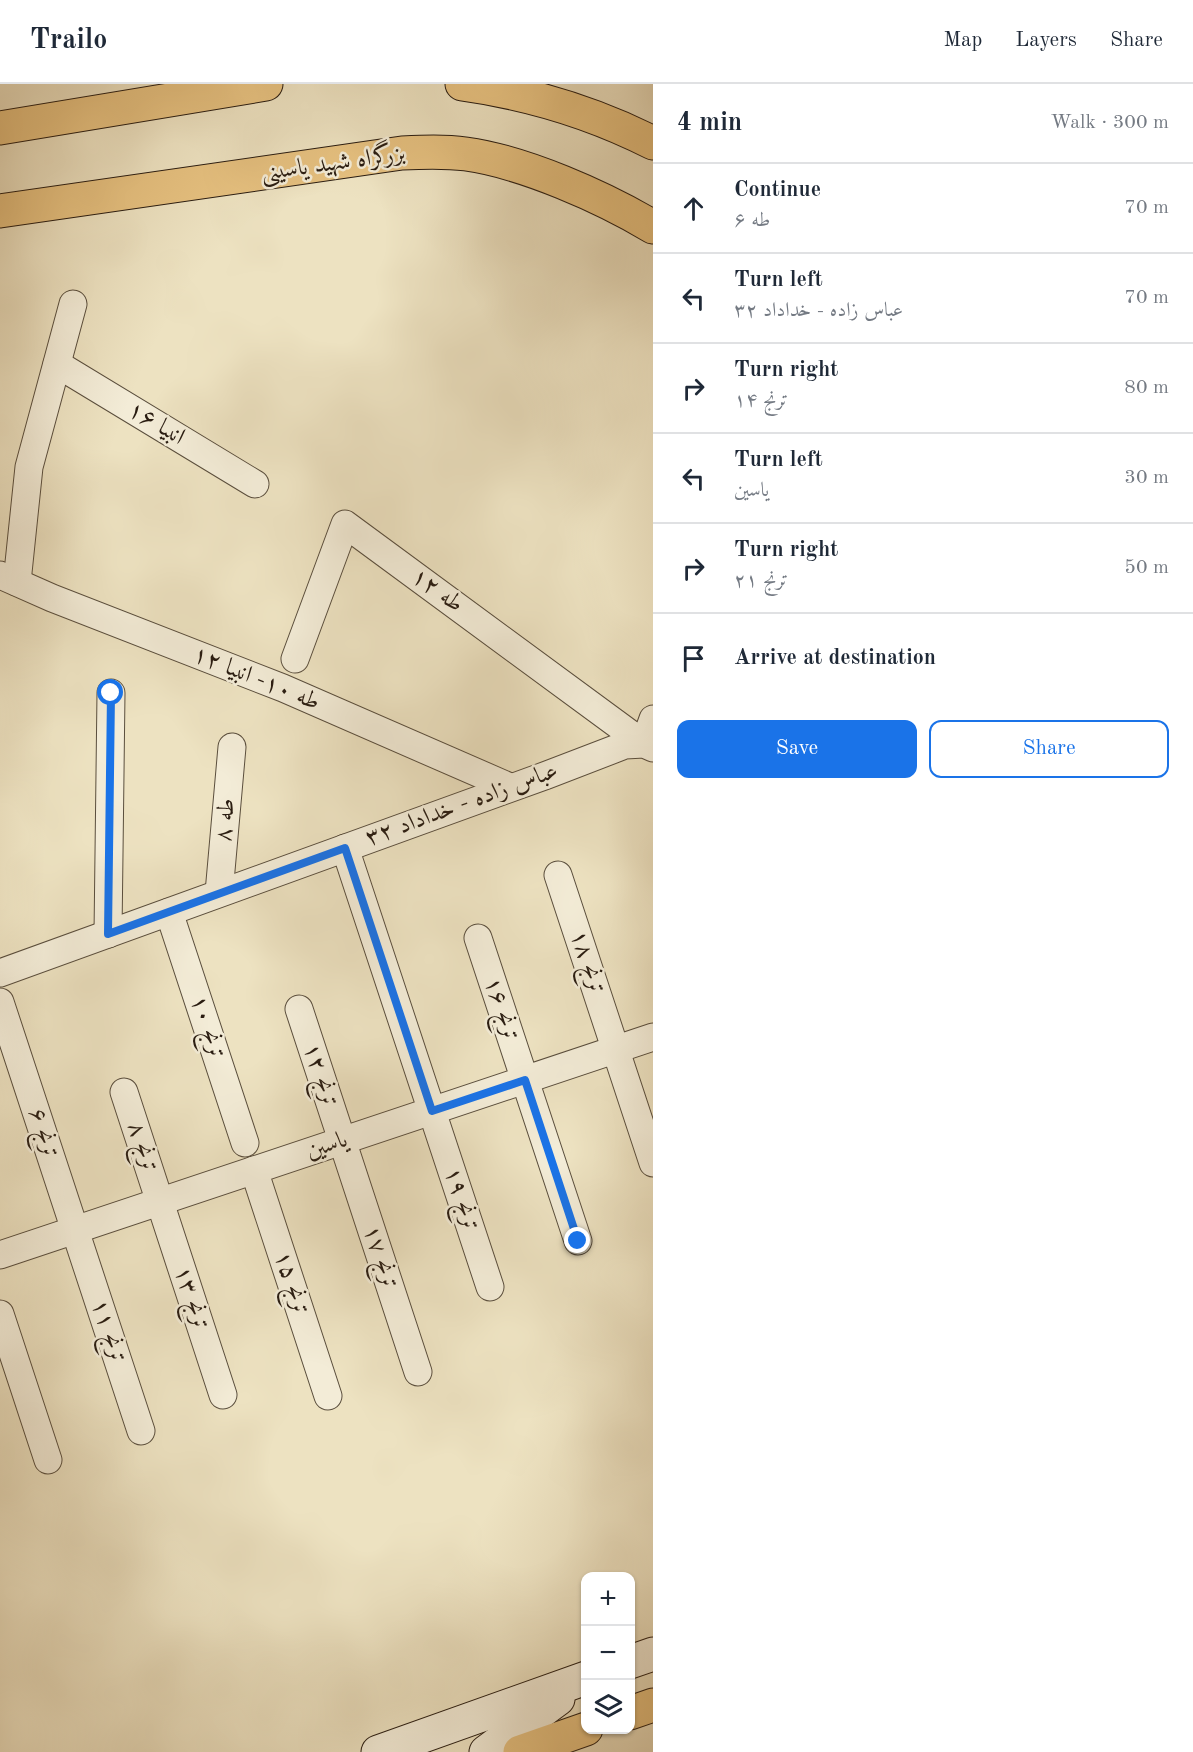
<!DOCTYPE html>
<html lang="en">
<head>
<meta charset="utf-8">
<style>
	body { margin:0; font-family:"Old Standard TT",Amiri,serif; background:#f2f2f3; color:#1f2937 }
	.controls { position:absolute; right:18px; bottom:18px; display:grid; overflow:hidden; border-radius:12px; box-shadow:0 2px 4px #0004 }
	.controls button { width:54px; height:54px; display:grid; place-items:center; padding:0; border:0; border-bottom:2px solid #e0e1e3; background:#fff; color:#1f2937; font:30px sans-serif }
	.stop { position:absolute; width:18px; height:18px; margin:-14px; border:4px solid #1a73e8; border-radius:50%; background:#fff }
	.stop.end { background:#1a73e8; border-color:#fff; box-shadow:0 2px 6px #0008 }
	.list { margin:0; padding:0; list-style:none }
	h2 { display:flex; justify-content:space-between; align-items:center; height:78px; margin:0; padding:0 24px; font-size:26px }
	h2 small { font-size:20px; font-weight:400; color:#747a83 }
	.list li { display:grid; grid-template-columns:39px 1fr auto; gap:18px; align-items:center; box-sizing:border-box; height:90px; padding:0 24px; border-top:2px solid #e0e1e3 }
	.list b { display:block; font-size:22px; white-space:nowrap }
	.list p { margin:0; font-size:20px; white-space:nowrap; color:#747a83 }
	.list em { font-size:20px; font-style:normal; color:#747a83 }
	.actions { display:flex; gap:12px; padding:18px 24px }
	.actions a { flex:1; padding:14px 0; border:2px solid #1a73e8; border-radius:12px; text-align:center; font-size:21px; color:#1a73e8 }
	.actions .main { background:#1a73e8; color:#fff }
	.icon { flex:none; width:33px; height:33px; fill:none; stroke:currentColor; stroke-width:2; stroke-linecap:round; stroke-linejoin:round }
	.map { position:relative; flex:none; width:653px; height:1668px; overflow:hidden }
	header { display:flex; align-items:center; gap:36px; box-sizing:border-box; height:84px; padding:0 30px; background:#fff; border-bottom:2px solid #e0e1e3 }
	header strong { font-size:28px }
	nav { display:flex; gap:33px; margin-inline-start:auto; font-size:21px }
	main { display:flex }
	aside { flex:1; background:#fff }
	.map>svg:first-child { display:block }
</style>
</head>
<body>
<header>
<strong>Trailo</strong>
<nav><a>Map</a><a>Layers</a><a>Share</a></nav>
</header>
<main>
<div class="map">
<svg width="653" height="1668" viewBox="0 0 653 1668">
	<rect width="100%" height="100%" fill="#ede2c1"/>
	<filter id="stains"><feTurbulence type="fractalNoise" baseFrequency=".00333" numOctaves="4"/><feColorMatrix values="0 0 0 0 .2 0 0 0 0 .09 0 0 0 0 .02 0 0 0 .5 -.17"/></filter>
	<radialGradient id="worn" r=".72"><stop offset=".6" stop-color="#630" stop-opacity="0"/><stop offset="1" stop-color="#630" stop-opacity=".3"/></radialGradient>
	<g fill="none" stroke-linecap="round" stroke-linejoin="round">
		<g stroke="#5a4e3d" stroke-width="29">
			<g id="street">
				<path d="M57,280L255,400"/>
				<path d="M0,491L52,514L283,604L510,703"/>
				<path d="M17,498L29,383L73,220"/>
				<path d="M295,575L345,440L644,660L653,635"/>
				<path d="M345,764L490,1203"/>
				<path d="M558,791L653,1079"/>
				<path d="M219,809L232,663"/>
				<path d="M169,828L245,1059"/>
				<path d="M108,850L111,609"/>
				<path d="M478,854L578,1157"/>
				<path d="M0,889L547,691L625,661L644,660L653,664"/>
				<path d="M0,918L141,1347"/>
				<path d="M299,925L418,1288"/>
				<path d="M124,1008L223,1311"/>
				<path d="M254,1086L328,1312"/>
				<path d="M0,1171L653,953"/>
				<path d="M0,1230L48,1376"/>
			</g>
		</g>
		<g stroke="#291c11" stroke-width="35">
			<g id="secondary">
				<path d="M630,1578L653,1570"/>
				<path d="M378,1668L586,1594"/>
				<path d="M486,1668L558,1615"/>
			</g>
		</g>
		<g stroke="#291c11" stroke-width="35">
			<g id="highway">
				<path d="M462,0C527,9 594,29 653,59"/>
				<path d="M0,44L266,0"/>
				<path d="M0,127L402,69C423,68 444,67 466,70C524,78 603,113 653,143"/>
				<path d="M630,1629L653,1621"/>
				<path d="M520,1668L586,1645"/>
			</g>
		</g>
		<use href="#street" stroke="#f3ecd7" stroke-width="27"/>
		<use href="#secondary" stroke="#f3ecd7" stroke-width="33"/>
		<use href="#highway" stroke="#e6c180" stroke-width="33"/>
	</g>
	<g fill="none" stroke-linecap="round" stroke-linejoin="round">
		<path stroke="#1a73e8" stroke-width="8" d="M111,609L108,850L345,764L432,1027L525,996L578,1157"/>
	</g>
	<g text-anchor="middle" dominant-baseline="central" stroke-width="5" stroke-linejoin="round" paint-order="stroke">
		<g font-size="24" fill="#291c11" stroke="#f3ecd7">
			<text transform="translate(333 80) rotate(-8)">بزرگراه شهید یاسینی</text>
			<text transform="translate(156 340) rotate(31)">انبیا ۱۶</text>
			<text transform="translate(437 507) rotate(36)">طه ۱۲</text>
			<text transform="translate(256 595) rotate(22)">طه ۱۰- انبیا ۱۲</text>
			<text transform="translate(462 721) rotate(-20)">عباس زاده - خداداد ۳۲</text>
			<text transform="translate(226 736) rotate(-85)">طه ۸</text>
			<text transform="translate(587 878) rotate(72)">ترنج ۱۸</text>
			<text transform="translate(501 925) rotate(72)">ترنج ۱۶</text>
			<text transform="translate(207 943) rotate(72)">ترنج ۱۰</text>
			<text transform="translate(320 991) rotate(72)">ترنج ۱۲</text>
			<text transform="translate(43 1049) rotate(72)">ترنج ۶</text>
			<text transform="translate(327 1062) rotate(-18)">یاسین</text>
			<text transform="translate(142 1063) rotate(72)">ترنج ۸</text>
			<text transform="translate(461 1115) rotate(72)">ترنج ۱۹</text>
			<text transform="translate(380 1173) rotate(72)">ترنج ۱۷</text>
			<text transform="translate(291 1199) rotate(72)">ترنج ۱۵</text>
			<text transform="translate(191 1214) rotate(72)">ترنج ۱۳</text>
			<text transform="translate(108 1247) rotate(72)">ترنج ۱۱</text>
		</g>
	</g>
	<rect width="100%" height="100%" filter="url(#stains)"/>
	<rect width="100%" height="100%" fill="url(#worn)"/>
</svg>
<div class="controls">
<button>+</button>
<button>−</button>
<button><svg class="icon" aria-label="layers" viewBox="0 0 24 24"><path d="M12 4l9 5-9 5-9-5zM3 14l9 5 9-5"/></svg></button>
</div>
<div class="stop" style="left:111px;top:609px"></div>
<div class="stop end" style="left:578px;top:1157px"></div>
</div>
<aside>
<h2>4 min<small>Walk · 300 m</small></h2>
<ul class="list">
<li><svg class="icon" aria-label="ahead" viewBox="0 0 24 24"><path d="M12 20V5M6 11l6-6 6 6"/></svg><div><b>Continue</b><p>طه ۶</p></div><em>70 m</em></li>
<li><svg class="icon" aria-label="left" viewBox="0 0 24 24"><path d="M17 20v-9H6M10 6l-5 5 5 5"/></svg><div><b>Turn left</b><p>عباس زاده - خداداد ۳۲</p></div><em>70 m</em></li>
<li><svg class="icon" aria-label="right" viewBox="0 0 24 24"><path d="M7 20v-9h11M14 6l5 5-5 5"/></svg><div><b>Turn right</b><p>ترنج ۱۴</p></div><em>80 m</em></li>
<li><svg class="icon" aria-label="left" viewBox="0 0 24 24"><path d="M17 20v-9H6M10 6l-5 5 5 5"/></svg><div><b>Turn left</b><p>یاسین</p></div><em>30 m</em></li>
<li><svg class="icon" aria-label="right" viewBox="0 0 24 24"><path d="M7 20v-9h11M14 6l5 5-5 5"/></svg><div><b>Turn right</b><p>ترنج ۲۱</p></div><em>50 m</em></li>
<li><svg class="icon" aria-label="arrive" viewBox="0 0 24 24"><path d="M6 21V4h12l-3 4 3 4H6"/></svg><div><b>Arrive at destination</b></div></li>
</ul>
<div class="actions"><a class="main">Save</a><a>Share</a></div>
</aside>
</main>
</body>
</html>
